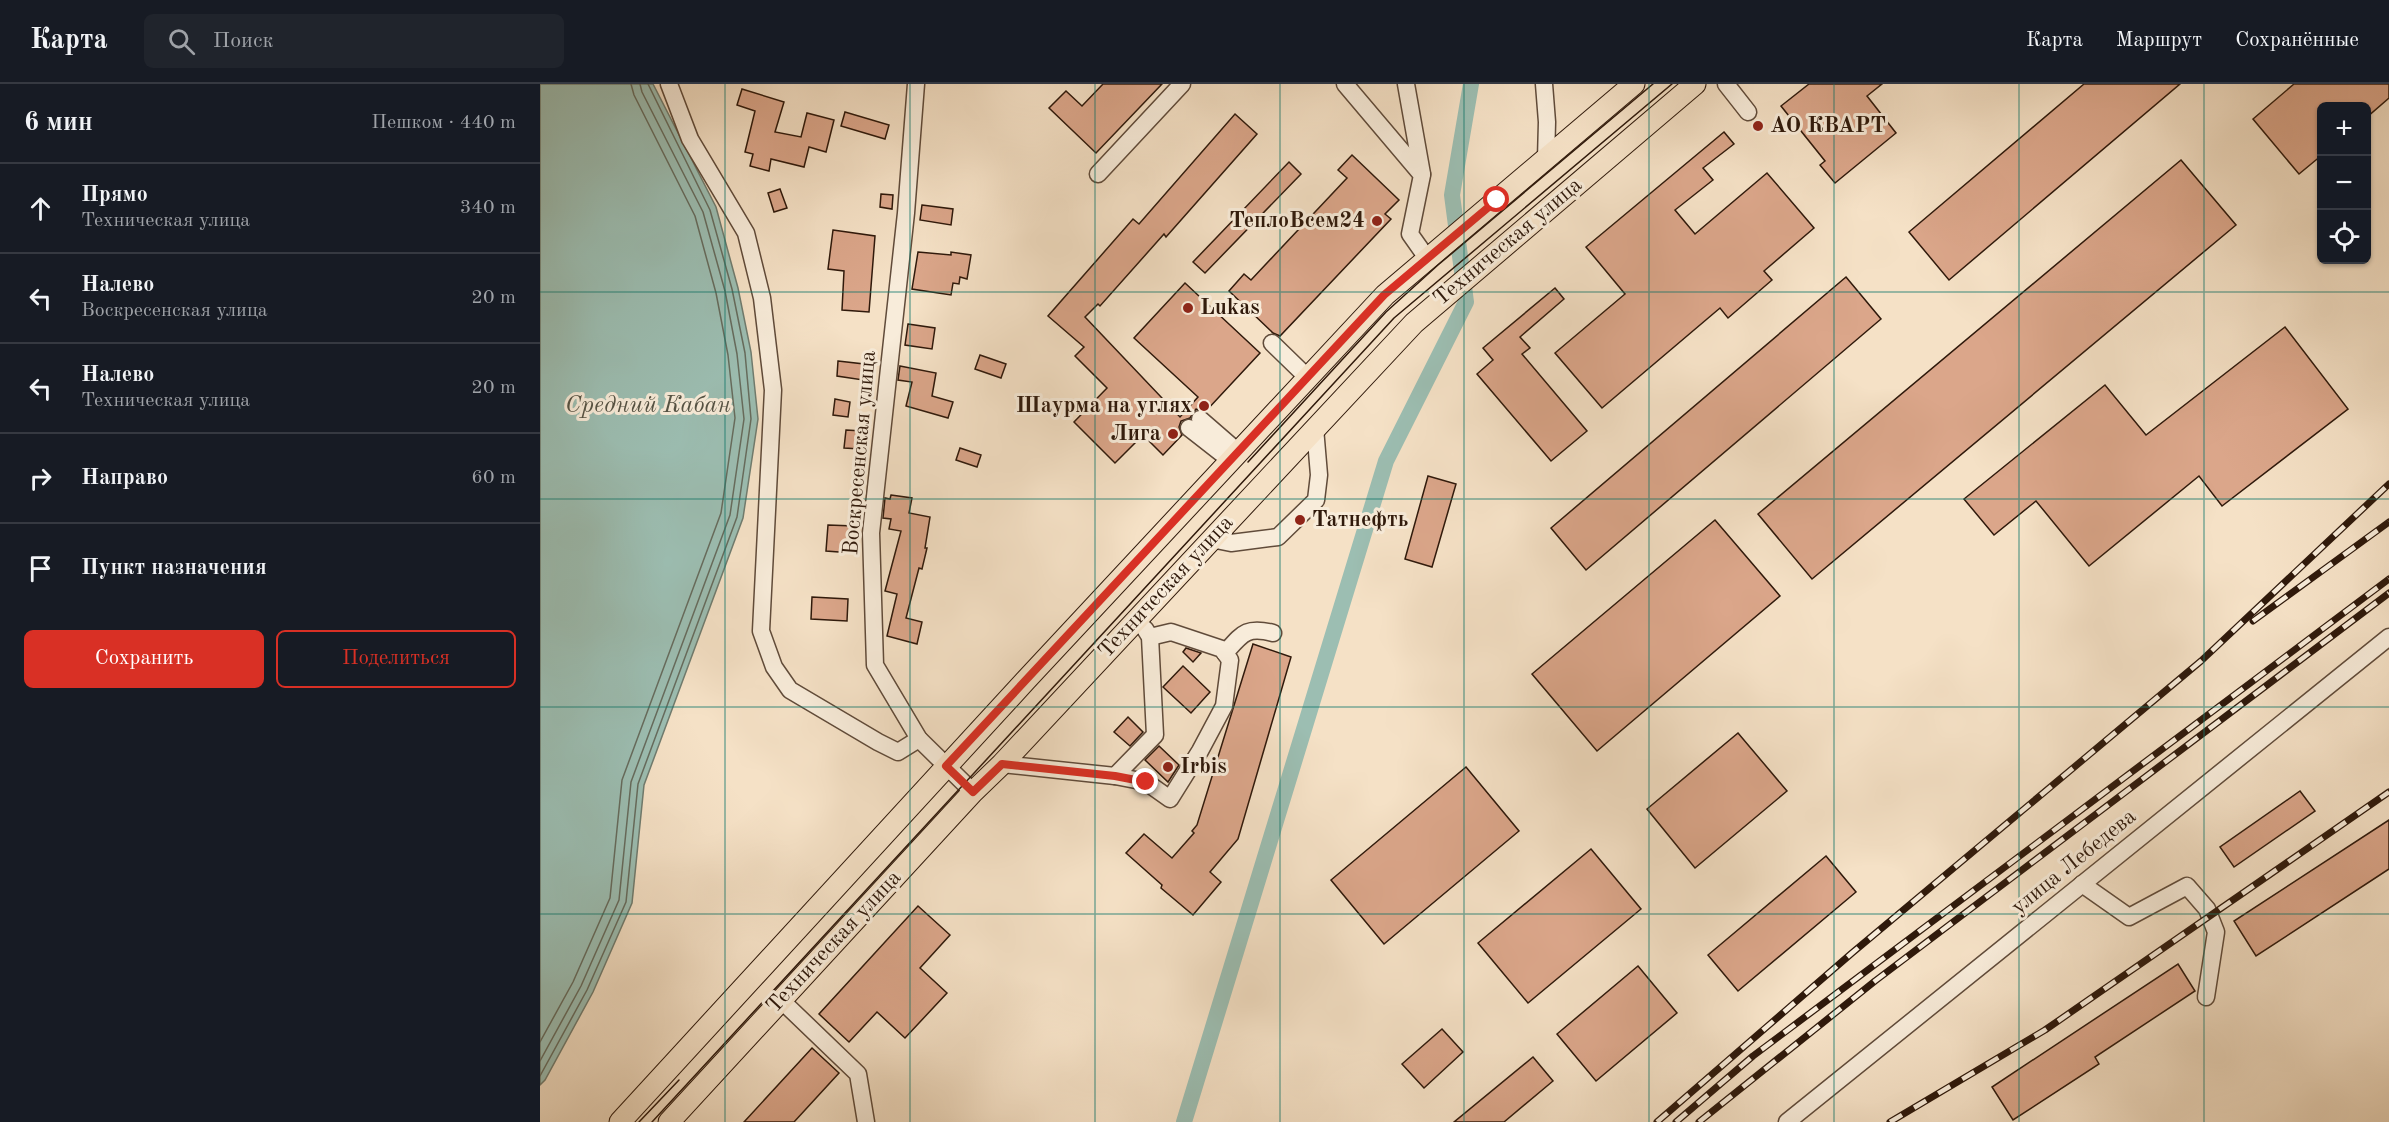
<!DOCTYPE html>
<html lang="ru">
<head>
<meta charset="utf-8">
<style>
	body { margin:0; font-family:"Old Standard TT",serif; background:#20242c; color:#f1f3f6 }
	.controls { position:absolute; right:18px; top:18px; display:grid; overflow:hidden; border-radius:9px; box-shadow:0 2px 4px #0004 }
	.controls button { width:54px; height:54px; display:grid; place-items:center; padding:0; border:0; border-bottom:2px solid #363941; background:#171b24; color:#f1f3f6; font:30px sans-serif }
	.stop { position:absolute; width:18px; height:18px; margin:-14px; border:4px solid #d93025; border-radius:50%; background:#fff }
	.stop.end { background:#d93025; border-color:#fff; box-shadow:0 2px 6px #0008 }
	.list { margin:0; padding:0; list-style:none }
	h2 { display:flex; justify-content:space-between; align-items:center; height:78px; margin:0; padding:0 24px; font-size:26px }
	h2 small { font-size:20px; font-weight:400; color:#9ea1a6 }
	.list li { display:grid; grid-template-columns:39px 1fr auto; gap:18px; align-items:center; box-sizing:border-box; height:90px; padding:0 24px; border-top:2px solid #363941 }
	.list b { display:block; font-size:22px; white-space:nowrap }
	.list p { margin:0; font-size:20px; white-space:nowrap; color:#9ea1a6 }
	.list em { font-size:20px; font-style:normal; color:#9ea1a6 }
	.actions { display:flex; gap:12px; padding:18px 24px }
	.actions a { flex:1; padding:14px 0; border:2px solid #d93025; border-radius:9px; text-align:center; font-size:21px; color:#d93025 }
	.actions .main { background:#d93025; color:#fff }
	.icon { flex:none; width:33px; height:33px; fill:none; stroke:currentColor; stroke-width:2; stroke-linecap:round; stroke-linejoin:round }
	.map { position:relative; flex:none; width:1849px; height:1038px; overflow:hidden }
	header { display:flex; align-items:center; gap:36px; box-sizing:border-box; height:84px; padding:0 30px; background:#171b24; border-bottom:2px solid #363941 }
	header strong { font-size:28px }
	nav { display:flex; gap:33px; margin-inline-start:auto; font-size:21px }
	.search { width:420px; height:54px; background:#20242c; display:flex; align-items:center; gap:15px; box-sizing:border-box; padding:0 21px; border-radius:9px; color:#9ea1a6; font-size:22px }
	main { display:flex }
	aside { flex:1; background:#171b24 }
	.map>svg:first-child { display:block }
</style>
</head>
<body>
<header>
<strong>Карта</strong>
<div class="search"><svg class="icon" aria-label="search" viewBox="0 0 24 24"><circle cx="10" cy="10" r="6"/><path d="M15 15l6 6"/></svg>Поиск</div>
<nav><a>Карта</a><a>Маршрут</a><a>Сохранённые</a></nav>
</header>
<main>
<aside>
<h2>6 мин<small>Пешком · 440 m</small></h2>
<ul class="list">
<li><svg class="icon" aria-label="ahead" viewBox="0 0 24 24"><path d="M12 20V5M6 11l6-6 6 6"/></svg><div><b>Прямо</b><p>Техническая улица</p></div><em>340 m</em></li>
<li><svg class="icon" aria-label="left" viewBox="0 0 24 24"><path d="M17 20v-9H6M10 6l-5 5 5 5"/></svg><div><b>Налево</b><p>Воскресенская улица</p></div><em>20 m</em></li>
<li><svg class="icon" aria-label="left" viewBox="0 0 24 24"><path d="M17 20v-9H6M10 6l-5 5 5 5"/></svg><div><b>Налево</b><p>Техническая улица</p></div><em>20 m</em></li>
<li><svg class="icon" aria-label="right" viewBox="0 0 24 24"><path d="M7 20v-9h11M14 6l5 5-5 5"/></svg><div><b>Направо</b></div><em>60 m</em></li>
<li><svg class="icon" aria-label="arrive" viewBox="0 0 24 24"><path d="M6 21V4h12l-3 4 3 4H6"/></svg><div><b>Пункт назначения</b></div></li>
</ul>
<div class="actions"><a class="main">Сохранить</a><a>Поделиться</a></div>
</aside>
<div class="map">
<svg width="1849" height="1038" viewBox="0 0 1849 1038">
	<rect width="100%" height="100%" fill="#f5e1c6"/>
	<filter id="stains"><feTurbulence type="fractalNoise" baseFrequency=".00333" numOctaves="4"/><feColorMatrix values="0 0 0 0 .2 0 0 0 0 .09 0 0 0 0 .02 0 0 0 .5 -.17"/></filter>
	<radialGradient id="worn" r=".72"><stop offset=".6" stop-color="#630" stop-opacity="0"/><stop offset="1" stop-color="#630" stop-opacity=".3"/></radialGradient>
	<path fill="#9cbeb2" stroke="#707c6f" stroke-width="1.5" d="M0,0H113L176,123L198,204L211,268L218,335L203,434L104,701L92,819L53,908L5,996L0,1001Z"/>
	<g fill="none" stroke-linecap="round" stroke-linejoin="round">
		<g stroke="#666c5e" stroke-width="1.5">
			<path d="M0,958L33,898L70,814L82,696L181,429L195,334L188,271L176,209L155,132L94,11L91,0"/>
			<path d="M0,977L41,902L79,816L91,698L190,431L204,335L197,270L185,207L163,128L102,8L100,0"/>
			<path d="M0,992L47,906L86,818L98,700L197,433L211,335L205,269L192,205L170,126L108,0"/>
		</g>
		<path stroke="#9cbeb2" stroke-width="16" d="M644,1038L846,377L926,218L912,111L931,0"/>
	</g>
	<g fill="#dba68a" stroke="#2f190b" stroke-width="1.5">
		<path d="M563,0H622L556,69L509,24L526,7L542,22Z"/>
		<path d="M1269,0H1342L1327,12L1356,49L1295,99L1280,81L1285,77L1241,22Z"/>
		<path d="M1544,0H1640L1409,196L1369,148Z"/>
		<path d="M1754,0H1849V14L1827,33V22H1782V71L1759,90L1713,35Z"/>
		<path d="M202,5L244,18L235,48L261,53L267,29L294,36L286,68L269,63L264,83L231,75L229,87L210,82L213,70L205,68L215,27L197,21Z"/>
		<path d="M305,28L349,41L345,55L301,42Z"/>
		<path d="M695,30L717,50L626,153L624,150L560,222L558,220L545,233L640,333L658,313L594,254L645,199L720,269L666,327L656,325L650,334L641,337L639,343L642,351L623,371L603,351L575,379L534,338L567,304L535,272L544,263L508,232L593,135L599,140Z"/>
		<path d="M1184,48L1194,60L1163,84L1173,96L1135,126L1155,150L1227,89L1274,144L1224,187L1232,196L1188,234L1180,224L1062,324L1015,269L1085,210L1046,163Z"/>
		<path d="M812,71L859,116L845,130L851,135L740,252L733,249L689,207L704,190L711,196L807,94L798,86Z"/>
		<path d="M1641,76L1696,141L1272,495L1218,430Z"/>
		<path d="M749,78L761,90L665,189L653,178Z"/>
		<path d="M240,105L247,124L234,128L228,109Z"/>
		<path d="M341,110L353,111L352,125L340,123Z"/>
		<path d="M382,121L413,125L411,141L380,136Z"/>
		<path d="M293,146L335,152L329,228L302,226L304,187L288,185Z"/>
		<path d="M378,168L411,171V168L431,171L427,195L420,193L419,200L413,199L411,211L372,205Z"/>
		<path d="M1306,193L1341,235L1046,486L1011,444Z"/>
		<path d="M1015,204L1024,215L980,253L990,264L982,270L1047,347L1011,377L937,290L953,276L943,264Z"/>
		<path d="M368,240L395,244L392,265L365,261Z"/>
		<path d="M1745,243L1808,325L1682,422L1659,392L1549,482L1496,417L1454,451L1424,415L1565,301L1606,351Z"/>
		<path d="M440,271L466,280L461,294L435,285Z"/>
		<path d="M298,277L324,280L323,296L297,292Z"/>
		<path d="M360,282L396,289L392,312L413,318L408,334L366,322L372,298L358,296Z"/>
		<path d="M295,315L310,318L308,333L293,331Z"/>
		<path d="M306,346L322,347L321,365L304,364Z"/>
		<path d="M420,364L441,371L437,383L416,376Z"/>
		<path d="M888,392L916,400L892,483L865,475Z"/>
		<path d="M351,411L372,414L369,429L390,433L385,464H387L382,485L379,484L366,534L382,538L377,560L347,552L357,510L345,507L361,447L349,445L351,435L343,434L345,414L350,415Z"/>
		<path d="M1175,436L1240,512L1057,667L992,590Z"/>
		<path d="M288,441L314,442L312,469L286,467Z"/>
		<path d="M272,513L308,515L307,537L271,535Z"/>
		<path d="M713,560L751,573L698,755L670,788L681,798L653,831L621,804L622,801L586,769L604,750L632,774L654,749L652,747L657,741Z"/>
		<path d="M646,564L661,569L653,578L643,568Z"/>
		<path d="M643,582L670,608L651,629L623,603Z"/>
		<path d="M588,633L603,648L590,662L574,648Z"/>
		<path d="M1198,649L1247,707L1155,784L1107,725Z"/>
		<path d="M619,662L639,681L628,698L605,676Z"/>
		<path d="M926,683L979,747L844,860L791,796Z"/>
		<path d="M1760,707L1775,727L1694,783L1680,763Z"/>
		<path d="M1849,736V785L1716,872L1694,837Z"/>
		<path d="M1051,765L1101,825L988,919L938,859Z"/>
		<path d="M1286,772L1316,808L1198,907L1168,871Z"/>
		<path d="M378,822L410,851L380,884L407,909L365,954L337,928L309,958L279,930Z"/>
		<path d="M1638,880L1655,907L1555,973L1559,980L1473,1036L1452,1003Z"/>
		<path d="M1098,882L1137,929L1056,997L1017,950Z"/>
		<path d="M902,945L923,968L884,1004L862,980Z"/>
		<path d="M272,964L299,989L254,1038H204Z"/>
		<path d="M993,973L1013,997L964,1038H914Z"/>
	</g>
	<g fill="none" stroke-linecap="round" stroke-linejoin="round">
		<g stroke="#604b3a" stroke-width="19">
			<g id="minor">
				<path d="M129,0L150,55L206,149L222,214L233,306L221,547L234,583L250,606L338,658L358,668L379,655"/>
				<path d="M376,0L366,129L331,449L335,581L379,655L433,708"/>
				<path d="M805,0L882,91L870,150L887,174"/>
				<path d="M866,0L882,90"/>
				<path d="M1004,0L1007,38L1006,75"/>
				<path d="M1186,0L1208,28"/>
				<path d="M558,90L642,0"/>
				<path d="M732,259L767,293"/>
				<path d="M660,335L698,368"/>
				<path d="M649,344L690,376"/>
				<path d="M671,455L691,459L738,453L776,416L779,391L775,344"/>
				<path d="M685,569C702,550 706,542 733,549"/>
				<path d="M462,680L575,692L615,651L610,553L605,545"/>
				<path d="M575,692L606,698L630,715L660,667L684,622L690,576L682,565L631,548L610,553"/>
				<path d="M1542,800L1589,833L1647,802L1667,825L1676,848L1666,913"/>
				<path d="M241,916L318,990L326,1038"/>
				<path d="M1247,1038L1849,553"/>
			</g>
		</g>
		<g stroke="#2f190b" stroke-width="23">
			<g id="major">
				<path d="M80,1038L486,596L845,211L1094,0"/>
				<path d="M129,1038L433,708L462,680L874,239L1155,0"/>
			</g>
		</g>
		<use href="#minor" stroke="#f8ecda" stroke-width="16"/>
		<use href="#major" stroke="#f5e1c6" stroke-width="21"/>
		<g stroke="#2f190b" stroke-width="1.5">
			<path d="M708,378L846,228L898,181L1113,0"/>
			<path d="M99,1038L139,996"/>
			<path d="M112,1038L854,234L1132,0"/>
		</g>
		<g stroke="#2f190b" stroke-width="7">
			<g id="rail">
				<path d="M1713,537L1849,438"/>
				<path d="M1117,1038L1312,869L1661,577L1849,400"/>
				<path d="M1136,1038L1213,972L1849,495"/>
				<path d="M1159,1038L1335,897L1849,509"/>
				<path d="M1350,1038L1505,946L1849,708"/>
			</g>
		</g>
		<use href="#rail" stroke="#f8ecda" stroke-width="4.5" stroke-dasharray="14" stroke-linecap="butt"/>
	</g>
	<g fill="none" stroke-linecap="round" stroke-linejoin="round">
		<path stroke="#d93025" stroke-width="8" d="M606,698L575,692L462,680L433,708L406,682L844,211L957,116"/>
	</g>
	<path fill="none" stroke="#0f766e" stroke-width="1.5" stroke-opacity="0.55" d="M185,0V1038M370,0V1038M555,0V1038M740,0V1038M924,0V1038M1109,0V1038M1294,0V1038M1479,0V1038M1664,0V1038M0,208H1849M0,415H1849M0,623H1849M0,830H1849"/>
	<g fill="#8f2418" stroke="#f8ecda" stroke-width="2">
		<circle cx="1218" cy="42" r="6"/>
		<circle cx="837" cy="137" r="6"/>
		<circle cx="648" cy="224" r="6"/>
		<circle cx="664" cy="322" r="6"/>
		<circle cx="633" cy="350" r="6"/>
		<circle cx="760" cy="436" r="6"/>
		<circle cx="628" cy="683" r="6"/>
	</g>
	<g text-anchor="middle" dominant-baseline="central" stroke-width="6" stroke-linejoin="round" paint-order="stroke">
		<g font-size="22" font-weight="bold" fill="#2f190b" stroke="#f8ecda" text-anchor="start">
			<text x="1230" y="42">АО КВАРТ</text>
			<text x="825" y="137" text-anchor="end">ТеплоВсем24</text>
			<text x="660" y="224">Lukas</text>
			<text x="652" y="322" text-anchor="end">Шаурма на углях</text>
			<text x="621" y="350" text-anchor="end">Лига</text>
			<text x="772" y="436">Татнефть</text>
			<text x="640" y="683">Irbis</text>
		</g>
		<g font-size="22" fill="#2f190b" stroke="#f8ecda">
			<text transform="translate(968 158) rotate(-40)">Техническая улица</text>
			<text transform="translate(320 369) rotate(-85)">Воскресенская улица</text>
			<text transform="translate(626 503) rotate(-47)">Техническая улица</text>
			<text transform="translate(1534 778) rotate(-39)">улица Лебедева</text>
			<text transform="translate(294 858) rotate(-47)">Техническая улица</text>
		</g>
		<g font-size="24" font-style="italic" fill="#555345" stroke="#f8ecda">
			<text x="108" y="322">Средний Кабан</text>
		</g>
	</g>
	<rect width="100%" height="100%" filter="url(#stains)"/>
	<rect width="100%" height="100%" fill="url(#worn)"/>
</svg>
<div class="controls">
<button>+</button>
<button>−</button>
<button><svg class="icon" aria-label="locate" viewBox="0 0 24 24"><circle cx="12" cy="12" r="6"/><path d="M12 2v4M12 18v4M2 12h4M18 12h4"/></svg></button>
</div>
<div class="stop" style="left:957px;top:116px"></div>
<div class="stop end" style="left:606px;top:698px"></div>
</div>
</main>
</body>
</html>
